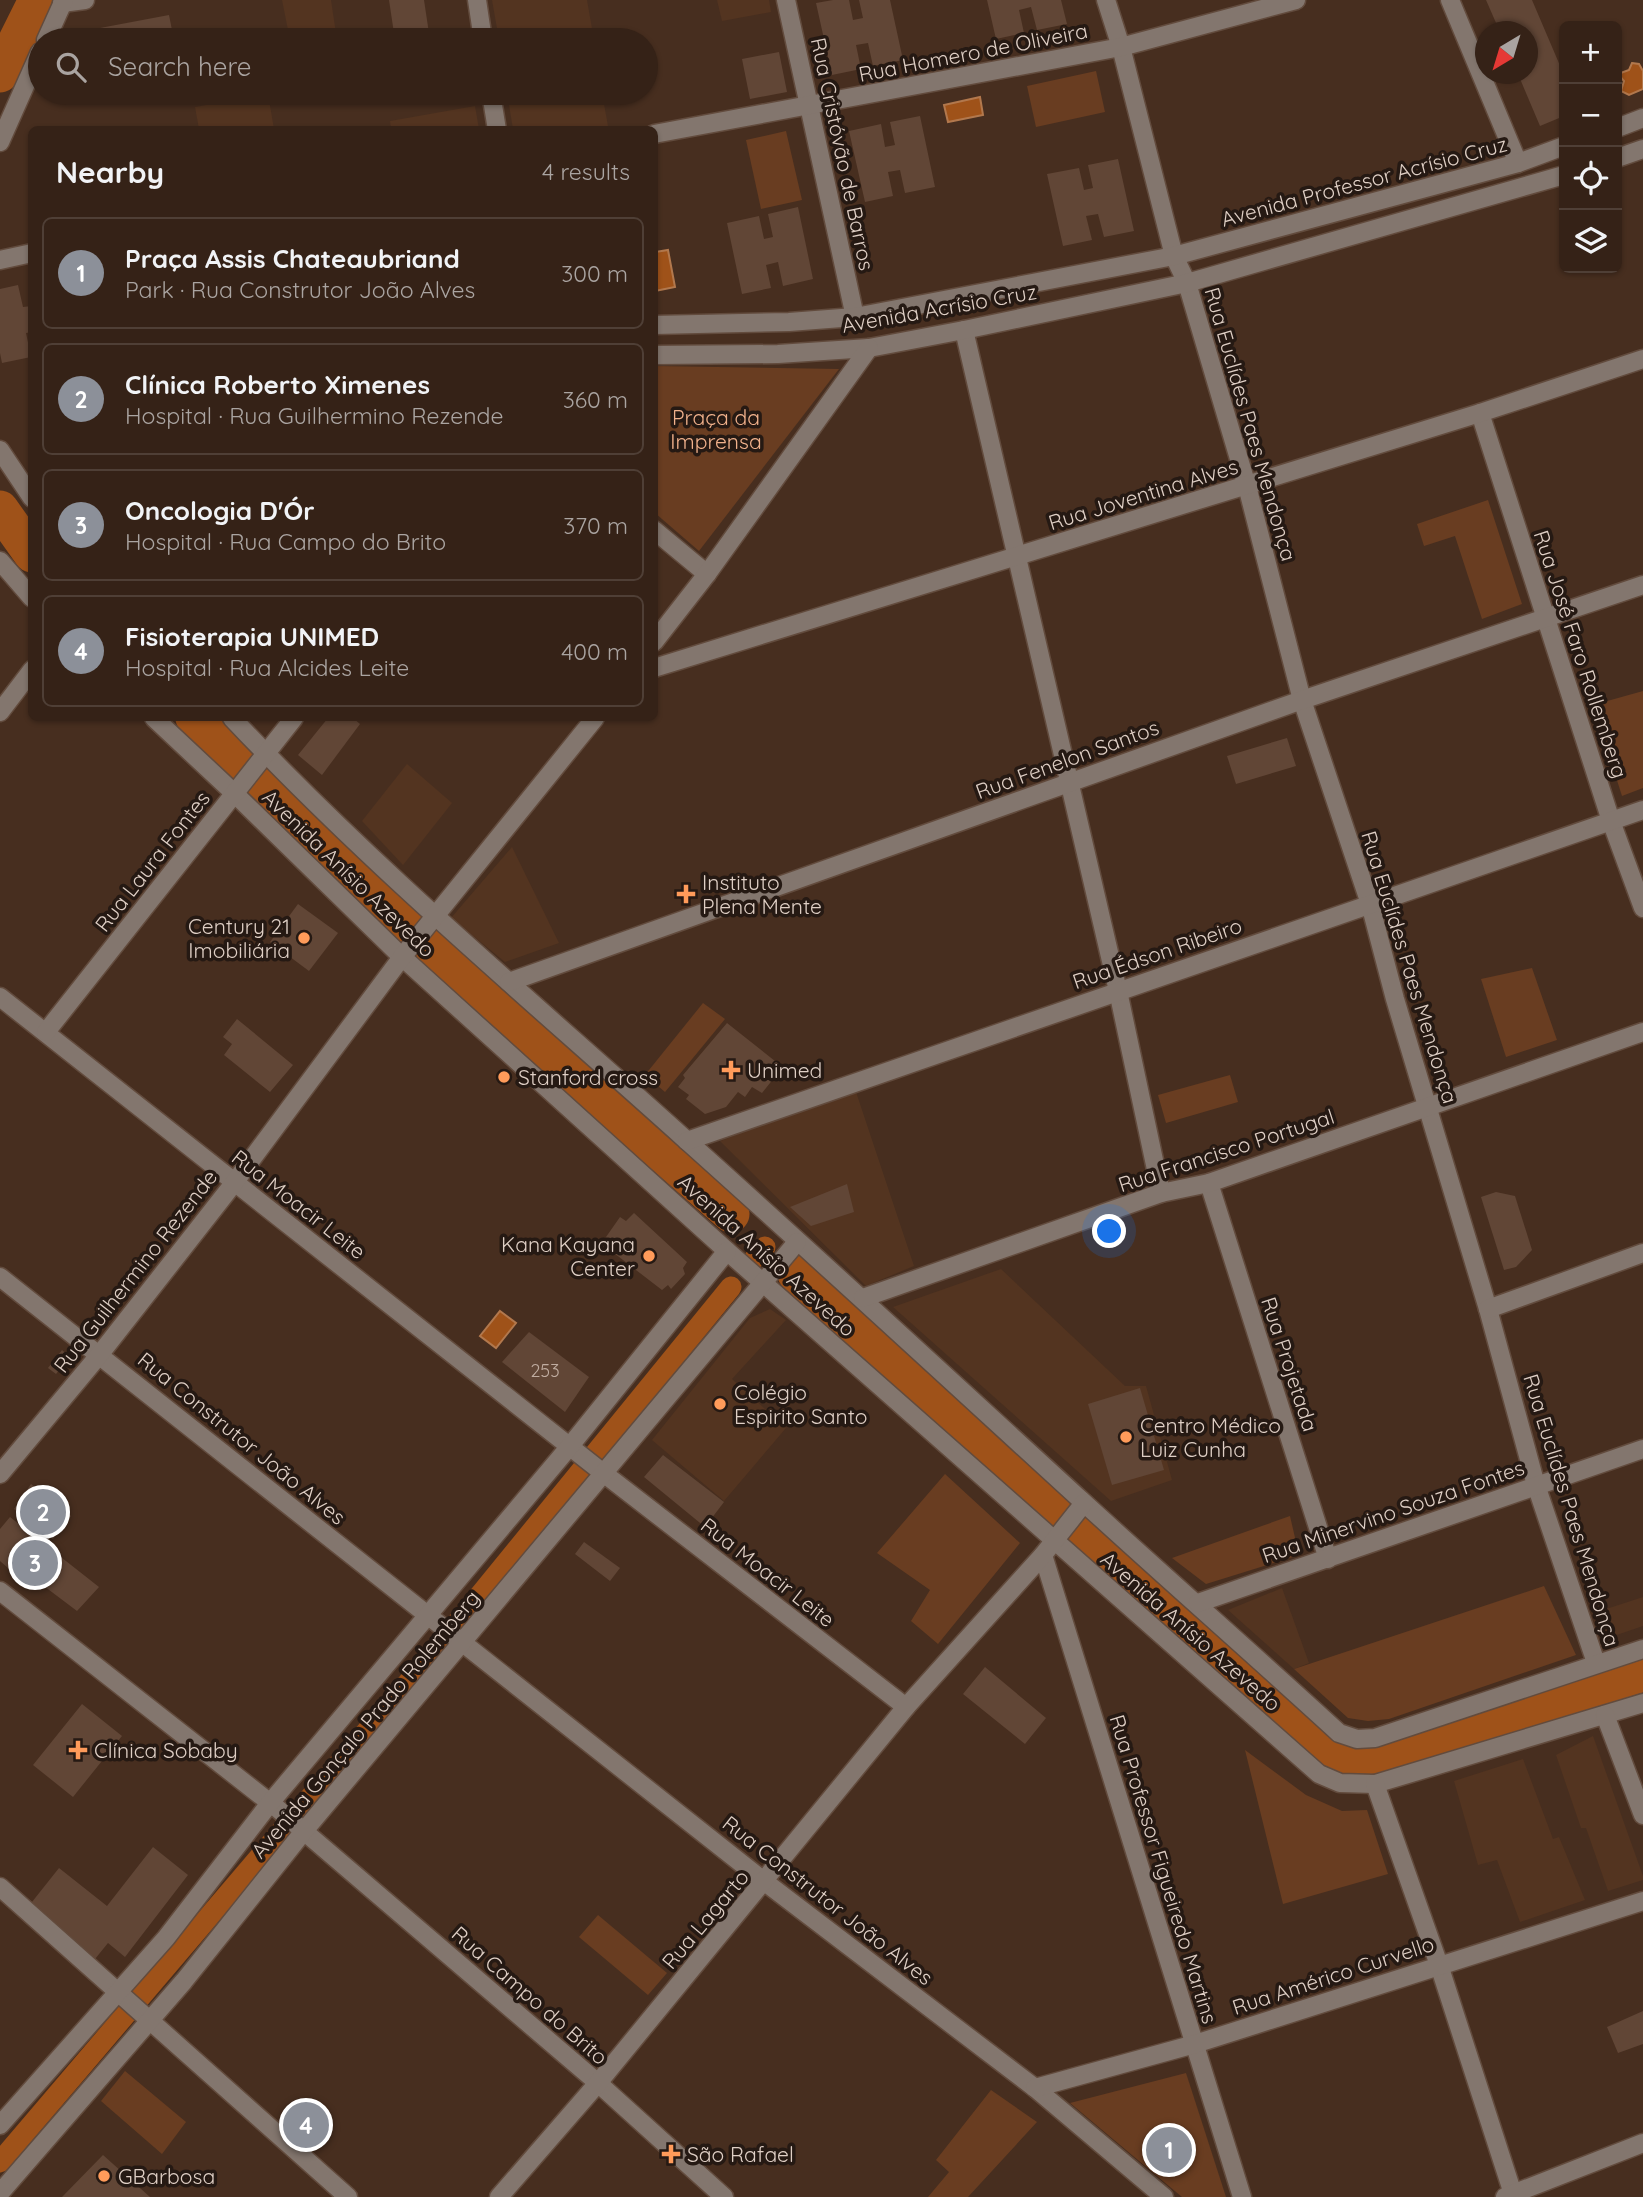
<!DOCTYPE html>
<html lang="en">
<head>
<meta charset="utf-8">
<style>
	body { margin:0; font-family:Quicksand,sans-serif; background:#3d2a20; color:#f1f3f6 }
	.controls { position:absolute; right:21px; top:21px; display:grid; overflow:hidden; border-radius:10px; box-shadow:0 2px 5px #0004 }
	.controls button { width:63px; height:63px; display:grid; place-items:center; padding:0; border:0; border-bottom:2px solid #4f3f36; background:#352217; color:#f1f3f6; font:35px sans-serif }
	.compass { position:absolute; left:1475px; top:21px; width:63px; height:63px; border-radius:50%; background:#352217; box-shadow:0 2px 5px #0004; rotate:218deg }
	.you { position:absolute; left:1110px; top:1232px; width:24px; height:24px; margin:-18px; border:5px solid #fff; border-radius:50%; background:#1a73e8; box-shadow:0 0 0 10px #1a73e833 }
	.badge { display:grid; place-items:center; width:46px; height:46px; border-radius:50%; background:#8c9099; color:#fff; font-size:23px; font-weight:700 }
	.pin { position:absolute; translate:-50% -50%; border:4px solid #fff; box-shadow:0 2px 7px #0006 }
	.list { margin:0; padding:0; list-style:none }
	h2 { display:flex; justify-content:space-between; align-items:center; height:91px; margin:0; padding:0 28px; font-size:30px }
	h2 small { font-size:23px; font-weight:400; color:#aaa4a1 }
	.list li { display:grid; grid-template-columns:46px 1fr auto; gap:21px; align-items:center; box-sizing:border-box; height:112px; margin:0 14px 14px; padding:0 14px; border:2px solid #4f3f36; border-radius:10px }
	.list b { display:block; font-size:26px; white-space:nowrap }
	.list p { margin:0; font-size:23px; white-space:nowrap; color:#aaa4a1 }
	.list em { font-size:23px; font-style:normal; color:#aaa4a1 }
	.icon { flex:none; width:38px; height:38px; fill:none; stroke:currentColor; stroke-width:2; stroke-linecap:round; stroke-linejoin:round }
	.map { position:relative; flex:none; width:1643px; height:2197px; overflow:hidden }
	.search { position:absolute; background:#352217; box-shadow:0 2px 5px #0004; left:28px; top:28px; width:630px; height:77px; display:flex; align-items:center; gap:18px; box-sizing:border-box; padding:0 24px; border-radius:38px; color:#aaa4a1; font-size:26px }
	.panel { position:absolute; background:#352217; box-shadow:0 2px 5px #0004; left:28px; top:126px; width:630px; height:595px; border-radius:10px }
	.map>svg:first-child { display:block }
</style>
</head>
<body>
<div class="map">
<svg width="1643" height="2197" viewBox="0 0 1643 2197">
	<rect width="100%" height="100%" fill="#472e1f"/>
	<g fill="#533420">
		<path d="M282,0H331L337,40H290Z"/>
		<path d="M492,0H587L594,40H499Z"/>
		<path d="M717,0H769L771,12L722,21Z"/>
		<path d="M507,93H602L608,126L585,130L513,129Z"/>
		<path d="M268,94L274,129H199L195,107Z"/>
		<path d="M475,106L479,129H391L390,121Z"/>
		<path d="M407,764L452,803L403,865L362,821Z"/>
		<path d="M512,847L559,943L505,962L451,918Z"/>
		<path d="M855,1089L914,1266L866,1286L720,1141Z"/>
		<path d="M1001,1269L1125,1386H1146L1172,1480L1111,1501L893,1307Z"/>
		<path d="M770,1309L786,1320L732,1379L786,1428L724,1501L652,1440L750,1318Z"/>
		<path d="M1282,1588L1309,1663L1294,1669L1228,1610Z"/>
		<path d="M1643,1597V1626L1605,1639L1594,1613Z"/>
		<path d="M1593,1736L1643,1876V1880L1608,1891L1586,1828H1581L1556,1755Z"/>
		<path d="M1523,1759L1553,1839L1559,1837L1585,1900L1520,1922L1497,1860L1478,1865L1454,1781Z"/>
	</g>
	<g fill="#693d21">
		<path d="M1096,71L1105,112L1036,127L1027,86Z"/>
		<path d="M786,131L802,200L761,209L746,140Z"/>
		<path d="M655,366L839,369L699,551L655,513Z"/>
		<path d="M1488,500L1522,604L1482,619L1455,536L1424,546L1417,524Z"/>
		<path d="M1643,691V788L1622,796L1593,705Z"/>
		<path d="M1532,968L1557,1040L1506,1057L1481,979Z"/>
		<path d="M703,1003L725,1019L665,1092L645,1075Z"/>
		<path d="M1230,1075L1238,1102L1166,1123L1158,1095Z"/>
		<path d="M945,1474L1020,1543L938,1644L911,1621L930,1590L877,1553Z"/>
		<path d="M1290,1516L1299,1555L1206,1584L1172,1558Z"/>
		<path d="M1544,1586L1576,1655L1389,1719L1368,1721L1348,1718L1294,1669Z"/>
		<path d="M1245,1750L1306,1795L1342,1811L1367,1810L1388,1874L1283,1904Z"/>
		<path d="M598,1915L667,1973L648,1995L579,1937Z"/>
		<path d="M125,2071L186,2122L162,2154L101,2101Z"/>
		<path d="M1186,2073L1226,2197H1182L1070,2103Z"/>
		<path d="M991,2090L1037,2122L968,2197H928L949,2172L936,2160Z"/>
	</g>
	<g fill="#9f5219" stroke="#b2784d" stroke-width="2">
		<path d="M1632,63L1639,64L1643,71V89L1629,95L1621,91L1624,81L1618,74L1629,70Z"/>
		<path d="M980,97L983,115L948,122L944,105Z"/>
		<path d="M668,250L675,287L655,291V252Z"/>
		<path d="M500,1311L516,1323L496,1348L480,1336Z"/>
	</g>
	<g fill="none" stroke-linecap="round" stroke-linejoin="round">
		<g stroke="#9f5219" stroke-width="21">
			<path d="M755,1258L765,1247"/>
			<path d="M0,2162L418,1671L731,1287"/>
		</g>
		<g stroke="#9f5219" stroke-width="37">
			<path d="M0,74L37,0"/>
			<path d="M0,509L32,554"/>
			<path d="M194,718L292,816L509,1020L731,1214"/>
			<path d="M796,1274L1318,1741C1332,1754 1346,1765 1366,1762L1643,1673"/>
		</g>
	</g>
	<g fill="#614636">
		<path d="M389,0H424L430,40H395Z"/>
		<path d="M833,0H849L853,20L863,18L859,0H890L903,60L873,66L868,43L856,45L861,69L832,75L816,3Z"/>
		<path d="M987,0H1061L1067,24L1037,30L1031,7L1019,10L1024,33L996,39Z"/>
		<path d="M1486,0H1532L1564,75V116L1540,126L1518,74H1528V32H1500Z"/>
		<path d="M169,15L174,40H85L84,31Z"/>
		<path d="M779,52L787,92L750,99L742,59Z"/>
		<path d="M920,116L935,187L905,193L900,170L888,172L893,196L865,202L849,131L881,124L885,147L895,145L890,122Z"/>
		<path d="M1118,159L1134,231L1104,237L1098,214L1086,216L1092,240L1063,246L1047,174L1079,168L1084,190L1093,188L1088,165Z"/>
		<path d="M798,207L813,279L783,286L778,262L766,265L771,288L742,294L727,223L759,216L764,239L773,237L768,214Z"/>
		<path d="M18,285L23,307L32,306V332L26,333L31,357L2,363L0,353V289Z"/>
		<path d="M328,718H353L360,724L322,775L298,755Z"/>
		<path d="M1287,738L1296,766L1236,784L1227,756Z"/>
		<path d="M298,904L338,933L309,971L270,942Z"/>
		<path d="M237,1019L293,1065L270,1092L224,1055L232,1044L223,1037Z"/>
		<path d="M727,1023L780,1065L771,1076L774,1078L762,1093L752,1087L745,1097L738,1092L726,1107L705,1114L686,1099L689,1095L678,1087L685,1078L683,1075Z"/>
		<path d="M847,1184L854,1212L811,1226L790,1207Z"/>
		<path d="M1496,1192L1515,1196L1532,1250L1516,1267L1504,1270L1481,1197Z"/>
		<path d="M634,1213L687,1262L683,1268L685,1274L671,1289L668,1285L662,1290L610,1250L614,1244L606,1237L620,1217L626,1221Z"/>
		<path d="M529,1332L589,1377L565,1412L502,1362Z"/>
		<path d="M62,1350L70,1357L56,1374L48,1368Z"/>
		<path d="M1140,1388L1164,1470L1112,1485L1088,1404Z"/>
		<path d="M663,1455L724,1502L705,1527L644,1477Z"/>
		<path d="M31,1484L71,1516L53,1539L14,1509Z"/>
		<path d="M10,1517L99,1587L77,1611L16,1565L8,1568L0,1561V1529Z"/>
		<path d="M584,1542L620,1568L610,1581L575,1554Z"/>
		<path d="M985,1667L1046,1718L1025,1744L963,1694Z"/>
		<path d="M82,1704L122,1736L73,1797L33,1765Z"/>
		<path d="M153,1847L188,1875L125,1957L108,1943L95,1959L28,1907L59,1868L107,1906Z"/>
		<path d="M1643,2011V2044L1618,2053L1607,2027Z"/>
		<path d="M103,2155L150,2197H62Z"/>
	</g>
	<g fill="none" stroke-linecap="round" stroke-linejoin="round">
		<g stroke="#624b3d" stroke-width="21">
			<g id="minor">
				<path d="M477,0L483,40"/>
				<path d="M786,0L855,317"/>
				<path d="M1106,0L1121,47L1174,256L1187,283L1247,486L1302,700L1370,904L1395,999L1488,1309L1536,1485L1596,1663"/>
				<path d="M1450,0L1518,163"/>
				<path d="M62,3L85,0"/>
				<path d="M46,40L64,0"/>
				<path d="M491,93L497,130"/>
				<path d="M1617,128L1643,118"/>
				<path d="M654,134L1121,47L1296,0"/>
				<path d="M0,142L40,52"/>
				<path d="M1617,158L1643,149"/>
				<path d="M0,260L32,253"/>
				<path d="M654,325L789,322L855,317L1174,256L1518,163L1564,146"/>
				<path d="M964,330L1118,991L1161,1193"/>
				<path d="M654,355L778,354L869,348L964,330L1187,283L1564,175"/>
				<path d="M1480,413L1611,821L1643,908"/>
				<path d="M0,450L32,498"/>
				<path d="M654,530L707,574"/>
				<path d="M0,561L32,598"/>
				<path d="M654,642L707,574L869,348"/>
				<path d="M654,668L1480,413L1643,359"/>
				<path d="M0,712L32,670"/>
				<path d="M154,718L234,793L402,957L727,1251L1319,1774L1340,1783L1375,1784L1643,1703"/>
				<path d="M232,718C373,868 532,1001 685,1139C818,1258 949,1379 1081,1500C1166,1578 1253,1654 1339,1733L1357,1739L1375,1738L1643,1649"/>
				<path d="M509,982L1302,700L1643,585"/>
				<path d="M0,997L602,1472L906,1707"/>
				<path d="M46,1032L294,718"/>
				<path d="M687,1141L1643,810"/>
				<path d="M1209,1183L1328,1559"/>
				<path d="M0,1277L765,1882L1035,2088L1164,2197"/>
				<path d="M863,1298L1161,1193L1209,1183L1643,1032"/>
				<path d="M1488,1309L1643,1253"/>
				<path d="M0,1474L100,1354L234,1183L402,957L595,718"/>
				<path d="M1043,1555L1242,2197"/>
				<path d="M0,1591L278,1809L598,2083L724,2197"/>
				<path d="M1198,1603L1643,1449"/>
				<path d="M1605,1715L1643,1815"/>
				<path d="M1375,1784L1439,1965L1514,2197"/>
				<path d="M0,1887L348,2197"/>
				<path d="M1035,2088L1195,2044L1643,1901"/>
				<path d="M0,2125L166,1938L270,1803L570,1446L727,1251"/>
				<path d="M0,2193L184,1981L304,1831L797,1242"/>
				<path d="M499,2197L598,2083L906,1707L1043,1555L1084,1503"/>
				<path d="M1505,2197L1643,2143"/>
			</g>
		</g>
		<use href="#minor" stroke="#83766e" stroke-width="18"/>
	</g>
	<g fill="#ff9b5a" stroke="#251913" stroke-width="2.5">
		<path d="M682.5 883.5h7v7h7v7h-7v7h-7v-7h-7v-7h7z"/>
		<circle cx="304" cy="938" r="7"/>
		<path d="M727.5 1059.5h7v7h7v7h-7v7h-7v-7h-7v-7h7z"/>
		<circle cx="504" cy="1077" r="7"/>
		<circle cx="649" cy="1256" r="7"/>
		<circle cx="720" cy="1404" r="7"/>
		<circle cx="1126" cy="1437" r="7"/>
		<path d="M74.5 1739.5h7v7h7v7h-7v7h-7v-7h-7v-7h7z"/>
		<path d="M667.5 2143.5h7v7h7v7h-7v7h-7v-7h-7v-7h7z"/>
		<circle cx="104" cy="2176" r="7"/>
	</g>
	<g text-anchor="middle" dominant-baseline="central" stroke-width="7" stroke-linejoin="round" paint-order="stroke">
		<g font-size="18" fill="#c0ada1">
			<text x="545" y="1370">253</text>
		</g>
		<g font-size="21" fill="#dfcfc5" stroke="#251913">
			<text transform="translate(973 52) rotate(-11)">Rua Homero de Oliveira</text>
			<text transform="translate(843 154) rotate(78)">Rua Cristóvão de Barros</text>
			<text transform="translate(1364 181) rotate(-15)">Avenida Professor Acrísio Cruz</text>
			<text transform="translate(939 308) rotate(-10)">Avenida Acrísio Cruz</text>
			<text transform="translate(1251 424) rotate(74)">Rua Euclídes Paes Mendonça</text>
			<text transform="translate(1143 494) rotate(-17)">Rua Joventina Alves</text>
			<text transform="translate(1581 654) rotate(72)">Rua José Faro Rollemberg</text>
			<text transform="translate(1067 759) rotate(-20)">Rua Fenelon Santos</text>
			<text transform="translate(152 861) rotate(-52)">Rua Laura Fontes</text>
			<text transform="translate(349 873) rotate(44)">Avenida Anísio Azevedo</text>
			<text transform="translate(1157 953) rotate(-19)">Rua Édson Ribeiro</text>
			<text transform="translate(1410 967) rotate(73)">Rua Euclídes Paes Mendonça</text>
			<text transform="translate(1226 1150) rotate(-18)">Rua Francisco Portugal</text>
			<text transform="translate(299 1204) rotate(38)">Rua Moacir Leite</text>
			<text transform="translate(767 1255) rotate(42)">Avenida Anísio Azevedo</text>
			<text transform="translate(135 1271) rotate(-52)">Rua Guilhermino Rezende</text>
			<text transform="translate(1290 1364) rotate(72)">Rua Projetada</text>
			<text transform="translate(242 1438) rotate(39)">Rua Construtor João Alves</text>
			<text transform="translate(1572 1510) rotate(73)">Rua Euclídes Paes Mendonça</text>
			<text transform="translate(1393 1511) rotate(-19)">Rua Minervino Souza Fontes</text>
			<text transform="translate(768 1572) rotate(38)">Rua Moacir Leite</text>
			<text transform="translate(1191 1631) rotate(41)">Avenida Anísio Azevedo</text>
			<text transform="translate(365 1724) rotate(-50)">Avenida Gonçalo Prado Rolemberg</text>
			<text transform="translate(1164 1869) rotate(73)">Rua Professor Figueiredo Martins</text>
			<text transform="translate(828 1900) rotate(38)">Rua Construtor João Alves</text>
			<text transform="translate(705 1919) rotate(-50)">Rua Lagarto</text>
			<text transform="translate(1333 1975) rotate(-18)">Rua Américo Curvello</text>
			<text transform="translate(530 1995) rotate(41)">Rua Campo do Brito</text>
		</g>
		<g font-size="21" fill="#f2b28c" stroke="#251913">
			<text x="716" y="417">Praça da<tspan x="716" dy="24">Imprensa</tspan></text>
		</g>
		<g font-size="21" fill="#dfcfc5" stroke="#251913" text-anchor="start">
			<text x="702" y="882">Instituto<tspan x="702" dy="24">Plena Mente</tspan></text>
			<text x="290" y="926" text-anchor="end">Century 21<tspan x="290" dy="24">Imobiliária</tspan></text>
			<text x="747" y="1070">Unimed</text>
			<text x="518" y="1077">Stanford cross</text>
			<text x="635" y="1244" text-anchor="end">Kana Kayana<tspan x="635" dy="24">Center</tspan></text>
			<text x="734" y="1392">Colégio<tspan x="734" dy="24">Espirito Santo</tspan></text>
			<text x="1140" y="1425">Centro Médico<tspan x="1140" dy="24">Luiz Cunha</tspan></text>
			<text x="94" y="1750">Clínica Sobaby</text>
			<text x="687" y="2154">São Rafael</text>
			<text x="118" y="2176">GBarbosa</text>
		</g>
	</g>
</svg>
<div class="controls">
<button>+</button>
<button>−</button>
<button><svg class="icon" aria-label="locate" viewBox="0 0 24 24"><circle cx="12" cy="12" r="6"/><path d="M12 2v4M12 18v4M2 12h4M18 12h4"/></svg></button>
<button><svg class="icon" aria-label="layers" viewBox="0 0 24 24"><path d="M12 4l9 5-9 5-9-5zM3 14l9 5 9-5"/></svg></button>
</div>
<svg class="compass" viewBox="-18 -18 36 36"><path d="M0-13l5 13h-10z" fill="#e53935"/><path d="M0 13l5-13h-10z" fill="#aaa4a1"/></svg>
<div class="you"></div>
<div class="pin badge" style="left:1169px;top:2150px">1</div>
<div class="pin badge" style="left:43px;top:1512px">2</div>
<div class="pin badge" style="left:35px;top:1563px">3</div>
<div class="pin badge" style="left:306px;top:2125px">4</div>
<div class="search"><svg class="icon" aria-label="search" viewBox="0 0 24 24"><circle cx="10" cy="10" r="6"/><path d="M15 15l6 6"/></svg>Search here</div>
<section class="panel">
<h2>Nearby<small>4 results</small></h2>
<ul class="list">
<li><span class="badge">1</span><div><b>Praça Assis Chateaubriand</b><p>Park · Rua Construtor João Alves</p></div><em>300 m</em></li>
<li><span class="badge">2</span><div><b>Clínica Roberto Ximenes</b><p>Hospital · Rua Guilhermino Rezende</p></div><em>360 m</em></li>
<li><span class="badge">3</span><div><b>Oncologia D'Ór</b><p>Hospital · Rua Campo do Brito</p></div><em>370 m</em></li>
<li><span class="badge">4</span><div><b>Fisioterapia UNIMED</b><p>Hospital · Rua Alcides Leite</p></div><em>400 m</em></li>
</ul>
</section>
</div>
</body>
</html>
